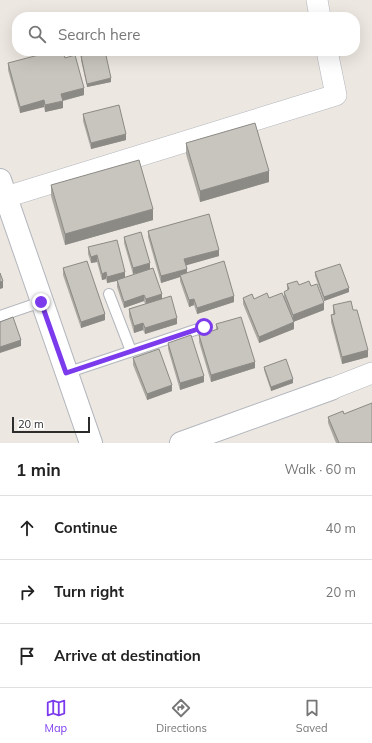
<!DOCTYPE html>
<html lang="en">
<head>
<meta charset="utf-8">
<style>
	body { margin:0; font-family:Mulish,sans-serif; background:#f2f2f2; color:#222 }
	.scale { position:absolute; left:12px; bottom:10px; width:78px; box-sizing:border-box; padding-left:4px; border:2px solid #2c2c2c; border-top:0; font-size:11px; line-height:14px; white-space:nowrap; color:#2c2c2c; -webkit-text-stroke:3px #fff; paint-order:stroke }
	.stop { position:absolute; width:12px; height:12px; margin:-9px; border:3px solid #7c3aed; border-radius:50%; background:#fff }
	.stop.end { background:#7c3aed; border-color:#fff; box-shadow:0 1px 4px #0008 }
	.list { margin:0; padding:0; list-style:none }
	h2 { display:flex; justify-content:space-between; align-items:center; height:52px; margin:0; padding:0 16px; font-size:17px }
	h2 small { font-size:13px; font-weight:400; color:#767676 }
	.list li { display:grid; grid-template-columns:26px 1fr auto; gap:12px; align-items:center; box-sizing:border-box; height:64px; padding:0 16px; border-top:1px solid #e0e0e0 }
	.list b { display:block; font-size:15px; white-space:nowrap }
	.list em { font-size:13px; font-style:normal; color:#767676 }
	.icon { flex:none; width:22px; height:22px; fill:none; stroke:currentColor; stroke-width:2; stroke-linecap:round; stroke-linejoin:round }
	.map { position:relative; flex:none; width:372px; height:443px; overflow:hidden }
	.search { position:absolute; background:#fff; box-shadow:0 4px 16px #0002; left:12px; right:12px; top:12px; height:44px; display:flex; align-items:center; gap:10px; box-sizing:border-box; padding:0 14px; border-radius:16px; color:#767676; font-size:15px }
	.sheet { height:244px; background:#fff }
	nav { display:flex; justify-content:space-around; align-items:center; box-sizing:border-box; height:56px; border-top:1px solid #e0e0e0; background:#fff; font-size:11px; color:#767676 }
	nav a { display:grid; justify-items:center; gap:2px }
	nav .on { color:#7c3aed }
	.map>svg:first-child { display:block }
</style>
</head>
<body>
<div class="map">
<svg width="372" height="443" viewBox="0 0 372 443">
	<rect width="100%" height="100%" fill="#ece7e0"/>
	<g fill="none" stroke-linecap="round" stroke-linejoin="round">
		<g stroke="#b3b6be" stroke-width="12">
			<g id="service">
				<path d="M109,294L131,351"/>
				<path d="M0,316L41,302"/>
				<path d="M66,373L204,327"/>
			</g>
		</g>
		<g stroke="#b3b6be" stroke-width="22">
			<g id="minor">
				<path d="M317,0L320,17"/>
				<path d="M6,197L336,95L327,51"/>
				<path d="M331,389L372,373"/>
			</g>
		</g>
		<g stroke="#b3b6be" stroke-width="24">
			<g id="tertiary">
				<path d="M0,180L91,443"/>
				<path d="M181,443L331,389"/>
			</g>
		</g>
		<use href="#service" stroke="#fff" stroke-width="10"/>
		<use href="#minor" stroke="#fff" stroke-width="21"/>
		<use href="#tertiary" stroke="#fff" stroke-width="22"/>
	</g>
	<g fill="#aca9a3">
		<path d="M81,56L111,82L87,87L81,60Z"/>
		<path d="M65,58L84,95L63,101V108L45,112L44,107L20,113L8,70V63Z"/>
		<path d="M83,114L126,140L91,149L83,121Z"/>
		<path d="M186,143L269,182L200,202L186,154Z"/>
		<path d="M51,185L153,220L65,245L51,196Z"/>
		<path d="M148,231L219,256L186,265L187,273L234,302L197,314L194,305L189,307L180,281V277L161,283L148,237Z"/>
		<path d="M124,237L150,269L162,299L177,324L145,334L143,330L134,333L129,316V309L145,304L144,301L124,308L117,287V281L107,283L106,279L102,280L97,262L91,263L88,254V247L125,278L146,271L133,274L124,243Z"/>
		<path d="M63,268L105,320L81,328L63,275Z"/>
		<path d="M315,272L349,292L324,301L315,276Z"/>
		<path d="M287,284L311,286L324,310L293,322L294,329L259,343L243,304V298L254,299L284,298V292L287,290Z"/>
		<path d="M333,305L353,310L368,357L342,364L331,322V315L333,314Z"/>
		<path d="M216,324L255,368L211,382L199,342V335L216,330Z"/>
		<path d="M168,343L204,382L180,390L168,349Z"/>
		<path d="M133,358L172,391L147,400L133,365Z"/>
		<path d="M264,367L293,383L271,391L264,370Z"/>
		<path d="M344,414L372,443H336L328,423V417Z"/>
	</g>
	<g fill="#8c8a85">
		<path d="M111,78V82L87,87V84Z"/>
		<path d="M84,88V95L61,101V94Z"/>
		<path d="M44,100V107L20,113V107Z"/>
		<path d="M63,101V108L45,112V105Z"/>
		<path d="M126,134V140L91,149V143Z"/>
		<path d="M269,171V182L200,202V191Z"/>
		<path d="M153,209V220L65,245V234Z"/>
		<path d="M219,250V256L184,266V259Z"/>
		<path d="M97,255V262L91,263V257Z"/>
		<path d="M150,263V270L133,274V268Z"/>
		<path d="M187,269V275H180V277L161,283V276Z"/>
		<path d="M106,272V279L102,280V274Z"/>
		<path d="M125,272V279L107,283V277Z"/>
		<path d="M3,281V288L0,289V282Z"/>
		<path d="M349,288V292L324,301V297Z"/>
		<path d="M162,294V300L146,306V299Z"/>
		<path d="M144,295V301L124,308V302Z"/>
		<path d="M234,296V302L197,314V308Z"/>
		<path d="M194,299V305L189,307V300Z"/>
		<path d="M324,303V310L293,322V315Z"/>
		<path d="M105,314V320L81,328V322Z"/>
		<path d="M177,318V324L145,334V328Z"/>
		<path d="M294,322V329L259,343V337Z"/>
		<path d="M143,323V330L134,333V326Z"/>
		<path d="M21,340V346L0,353V347Z"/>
		<path d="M368,350V357L342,364V357Z"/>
		<path d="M255,362V368L211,382V375Z"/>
		<path d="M204,376V382L180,390V383Z"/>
		<path d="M293,379V383L271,391V387Z"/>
		<path d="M172,385V391L147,400V394Z"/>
	</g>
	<g fill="#c8c5be" stroke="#8c8a85">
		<path d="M54,51H63L65,58L75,55L84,88L61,94L63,101L45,105L44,100L20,107L8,63Z"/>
		<path d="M102,51H105L111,78L87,84L81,56Z"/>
		<path d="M119,105L126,134L91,143L83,114Z"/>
		<path d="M255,123L269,171L200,191L186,143Z"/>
		<path d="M139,160L153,209L65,234L51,185Z"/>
		<path d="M209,214L219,250L184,259L187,269L161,276L148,231Z"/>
		<path d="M141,232L150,263L133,268L124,237Z"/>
		<path d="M117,240L125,272L107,277L106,272L102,274L97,255L91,257L88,247Z"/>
		<path d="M87,261L105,314L81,322L63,268Z"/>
		<path d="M224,261L234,296L197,308L194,299L189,300L180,275Z"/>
		<path d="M340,264L349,288L324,297L315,272Z"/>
		<path d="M153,268L162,294L146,299L144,295L124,302L117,280Z"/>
		<path d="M0,273L3,281L0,282Z"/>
		<path d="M297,281L299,285L309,281L311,286L317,284L324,303L293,315L284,292L289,289L287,284Z"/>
		<path d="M267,293L269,298L282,293L294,322L259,337L243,298L252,294L254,299Z"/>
		<path d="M171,296L177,318L145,328L143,323L134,326L129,309Z"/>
		<path d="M351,301L353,310H357L368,350L342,357L331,315L335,314L333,305Z"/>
		<path d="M13,317L21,340L0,347V322Z"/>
		<path d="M241,317L255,362L211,375L199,335L218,329L216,324Z"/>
		<path d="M191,335L204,376L180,383L168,343Z"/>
		<path d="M159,349L172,385L147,394L133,358Z"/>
		<path d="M286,359L293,379L271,387L264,367Z"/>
		<path d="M372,403V443H339L328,417L343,411L344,414Z"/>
	</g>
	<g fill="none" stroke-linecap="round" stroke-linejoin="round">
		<path stroke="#7c3aed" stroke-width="5" d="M41,302L66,373L204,327"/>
	</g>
</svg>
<div class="scale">20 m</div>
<div class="stop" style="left:204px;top:327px"></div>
<div class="stop end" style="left:41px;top:302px"></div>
<div class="search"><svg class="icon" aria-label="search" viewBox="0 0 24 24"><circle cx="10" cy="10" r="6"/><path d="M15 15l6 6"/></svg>Search here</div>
</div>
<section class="sheet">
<h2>1 min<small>Walk · 60 m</small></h2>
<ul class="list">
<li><svg class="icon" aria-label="ahead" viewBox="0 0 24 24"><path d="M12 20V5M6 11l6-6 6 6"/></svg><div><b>Continue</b></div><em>40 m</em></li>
<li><svg class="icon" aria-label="right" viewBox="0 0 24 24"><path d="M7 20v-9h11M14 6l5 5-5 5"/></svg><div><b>Turn right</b></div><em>20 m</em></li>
<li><svg class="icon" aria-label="arrive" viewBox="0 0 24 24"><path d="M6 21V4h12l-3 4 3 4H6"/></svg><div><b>Arrive at destination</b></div></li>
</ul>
</section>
<nav>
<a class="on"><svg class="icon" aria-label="map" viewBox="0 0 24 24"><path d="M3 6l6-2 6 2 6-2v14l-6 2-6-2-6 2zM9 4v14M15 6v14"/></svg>Map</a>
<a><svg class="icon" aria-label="directions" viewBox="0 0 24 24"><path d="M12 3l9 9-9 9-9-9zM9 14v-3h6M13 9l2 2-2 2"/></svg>Directions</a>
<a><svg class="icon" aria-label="saved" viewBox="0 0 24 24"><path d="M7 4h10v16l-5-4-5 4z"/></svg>Saved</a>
</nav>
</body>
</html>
